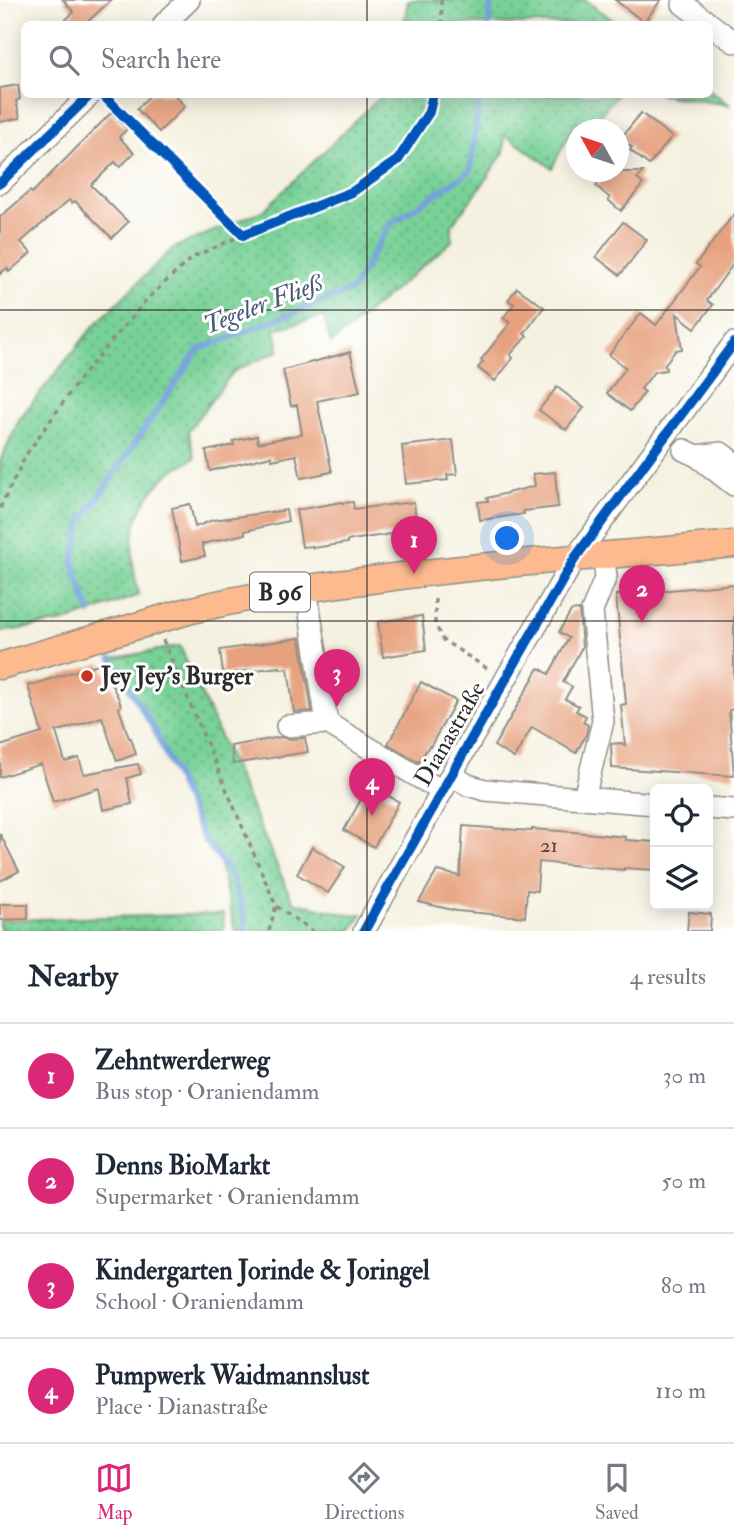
<!DOCTYPE html>
<html lang="en">
<head>
<meta charset="utf-8">
<style>
	body { margin:0; font-family:"IM FELL Double Pica",serif; background:#f6f6f7; color:#1f2937 }
	.controls { position:absolute; right:21px; bottom:21px; display:grid; overflow:hidden; border-radius:10px; box-shadow:0 4px 18px #0003 }
	.controls button { width:63px; height:63px; display:grid; place-items:center; padding:0; border:0; border-bottom:2px solid #e0e1e3; background:#fff; color:#1f2937; font:35px sans-serif }
	.compass { position:absolute; left:566px; top:119px; width:63px; height:63px; border-radius:50%; background:#fff; box-shadow:0 4px 18px #0003; rotate:310deg }
	.you { position:absolute; left:508px; top:539px; width:24px; height:24px; margin:-18px; border:5px solid #fff; border-radius:50%; background:#1a73e8; box-shadow:0 0 0 10px #1a73e833 }
	.badge { display:grid; place-items:center; width:46px; height:46px; border-radius:50%; background:#db2777; color:#fff; font-size:23px; font-weight:700 }
	.pin { position:absolute; translate:-50% -58px; filter:drop-shadow(0 2px 4px #0008) }
	.pin::after { content:''; position:absolute; top:37px; width:24px; height:21px; background:inherit; clip-path:polygon(0 0,100% 0,50% 100%) }
	.list { margin:0; padding:0; list-style:none }
	h2 { display:flex; justify-content:space-between; align-items:center; height:91px; margin:0; padding:0 28px; font-size:30px }
	h2 small { font-size:23px; font-weight:400; color:#747a83 }
	.list li { display:grid; grid-template-columns:46px 1fr auto; gap:21px; align-items:center; box-sizing:border-box; height:105px; padding:0 28px; border-top:2px solid #e0e1e3 }
	.list b { display:block; font-size:26px; white-space:nowrap }
	.list p { margin:0; font-size:23px; white-space:nowrap; color:#747a83 }
	.list em { font-size:23px; font-style:normal; color:#747a83 }
	.icon { flex:none; width:38px; height:38px; fill:none; stroke:currentColor; stroke-width:2; stroke-linecap:round; stroke-linejoin:round }
	.map { position:relative; flex:none; width:734px; height:931px; overflow:hidden }
	.search { position:absolute; background:#fff; box-shadow:0 4px 18px #0003; left:21px; right:21px; top:21px; height:77px; display:flex; align-items:center; gap:18px; box-sizing:border-box; padding:0 24px; border-radius:10px; color:#747a83; font-size:26px }
	.sheet { height:511px; background:#fff }
	nav { display:flex; justify-content:space-around; align-items:center; box-sizing:border-box; height:98px; border-top:2px solid #e0e1e3; background:#fff; font-size:19px; color:#747a83 }
	nav a { display:grid; justify-items:center; gap:4px }
	nav .on { color:#db2777 }
	.map>svg:first-child { display:block }
</style>
</head>
<body>
<div class="map">
<svg width="734" height="931" viewBox="0 0 734 931">
	<defs>
		<pattern id="grass-dots" width="8" height="8" patternUnits="userSpaceOnUse" patternTransform="scale(1.75)"><rect width="8" height="8" fill="#78d197"/><path d="M2 2h.1M6 6h.1" fill="none" stroke="#63aa7b" stroke-width="1.8" stroke-linecap="round"/></pattern>
	</defs>
	<rect width="100%" height="100%" fill="#fff"/>
	<filter id="ink" filterUnits="userSpaceOnUse"><feTurbulence type="fractalNoise" baseFrequency=".0143" numOctaves="2"/><feDisplacementMap in="SourceGraphic" scale="14" xChannelSelector="R" yChannelSelector="G"/><feConvolveMatrix kernelMatrix="1 2 1 2 8 2 1 2 1" color-interpolation-filters="sRGB"/></filter>
	<filter id="wash" filterUnits="userSpaceOnUse"><feTurbulence type="fractalNoise" baseFrequency=".00686" numOctaves="4" result="noise"/><feDisplacementMap in="SourceGraphic" scale="28" xChannelSelector="R" yChannelSelector="G"/><feGaussianBlur stdDeviation="1.57" result="paint"/><feColorMatrix in="noise" values="0 0 0 0 0 0 0 0 0 0 0 0 0 0 0 0 0 1.4 0 .05"/><feComposite in="paint" operator="in"/></filter>
	<g filter="url(#wash)">
		<rect width="100%" height="100%" fill="#f5f1e0"/>
		<g fill="url(#grass-dots)" stroke="#527e61" stroke-width="2">
			<path d="M408,0H585L619,24H404Z"/>
			<path d="M710,90L730,105L659,95L710,94Z"/>
			<path d="M382,95H617L589,128L576,121L552,168L505,135L504,152L482,185L452,225V241L331,344L324,316L275,329L279,351L234,371L188,431L195,458C187,463 178,466 171,472C130,506 126,546 139,595L64,622L0,632V461L20,418L93,327L173,248L264,210Z"/>
			<path d="M180,646L293,902L350,915L362,914L351,931H235L219,860L204,840L155,731L112,659Z"/>
			<path d="M223,914L224,931H0V920Z"/>
		</g>
		<g fill="none" stroke-linecap="round" stroke-linejoin="round">
			<g stroke="#73a1db" stroke-width="6">
				<path d="M488,24L492,0"/>
				<path d="M90,613L73,563L82,521L198,350L352,290L390,224L470,171L480,94"/>
				<path d="M112,659L155,731L204,840L229,871L244,915L246,931"/>
			</g>
		</g>
		<g id="blocks">
			<g fill="#e7a17e">
				<path d="M63,0H111L85,24H61L74,12Z"/>
				<path d="M615,0H661L644,22Z"/>
				<path d="M18,85L20,99L16,101L20,118L0,122V88Z"/>
				<path d="M151,94H174L185,106L159,132L137,109Z"/>
				<path d="M111,113L127,129L119,137L134,153L120,167L115,162L91,185L128,222L112,238L75,201L72,203L69,200L21,242L31,253L9,272L7,268L0,274V217L30,191L32,193Z"/>
				<path d="M641,113L672,137L649,165L630,150L632,147L620,139Z"/>
				<path d="M608,172H643L637,179L643,184L621,211L608,200L610,198L596,186Z"/>
				<path d="M734,214V263L707,300L713,305L695,328L677,314L682,349L676,350L665,364L666,370L654,372L641,389L645,392L630,411L607,393L626,368L609,355L641,313L656,325L700,267L696,264Z"/>
				<path d="M623,222L647,240L620,275L596,257Z"/>
				<path d="M517,288L544,307L524,334L527,336L510,355L513,358L495,381L478,368L483,362L481,360L510,323L503,318L514,304L508,300Z"/>
				<path d="M350,352L360,392L317,401L332,472L301,478L296,455L272,460L271,456L210,471L206,451L234,445L233,441L257,436L258,443L302,434L297,405L291,406L283,370Z"/>
				<path d="M557,387L584,408L566,430L539,410Z"/>
				<path d="M453,440L457,474L447,475L448,480L406,484L402,446Z"/>
				<path d="M555,472L558,507L523,511L524,514L480,520L478,502L488,501L487,498L535,486L533,474Z"/>
				<path d="M342,502L343,503L353,502L354,509L414,502L417,530L358,539L347,541V543L313,548V546L302,547L296,510Z"/>
				<path d="M190,504L195,527L213,520L286,510L288,521L245,531V534L202,544L205,556L182,561L172,508Z"/>
				<path d="M734,584V709L729,710L734,776L612,768L611,744L621,743L625,745L621,705L626,704L616,595Z"/>
				<path d="M579,610L582,647L563,682L572,687L565,699L579,706L576,711L586,716L583,722L588,725L586,735L576,753L532,727L514,758L494,746L539,668L549,674L569,638L559,632L571,611Z"/>
				<path d="M422,616L426,650L383,657L378,622Z"/>
				<path d="M300,638L312,711L294,712L288,668L280,669V667L223,674L220,650Z"/>
				<path d="M101,663L119,699L121,706L119,708L129,738H131L136,754L117,761L102,717L56,732L65,762L79,758L84,774L138,764L141,774L127,778L132,804L103,810L99,788L53,802L41,764L0,777V746L42,733L28,686Z"/>
				<path d="M421,682L456,701L430,747L429,746L419,762L388,744Z"/>
				<path d="M281,737L288,739L305,738L308,752L233,764L231,746Z"/>
				<path d="M369,785L399,802L374,847L344,830Z"/>
				<path d="M463,826L532,831V829L573,832L626,837V840L655,842V870L624,868V870L539,862L537,891L527,890L525,917L457,911L419,902L437,871L460,876Z"/>
				<path d="M0,834L19,871L0,881Z"/>
				<path d="M312,847L345,867L328,893L297,874Z"/>
				<path d="M0,904H28V919L0,920Z"/>
				<path d="M689,912L711,914L710,931H687Z"/>
			</g>
		</g>
	</g>
	<g filter="url(#ink)">
		<use href="#blocks" fill-opacity="0" stroke="#908e86" stroke-width="2"/>
		<g fill="none" stroke-linecap="round" stroke-linejoin="round">
			<g stroke="#908e86" stroke-width="24">
				<g id="minor">
					<path d="M683,4L734,42"/>
					<path d="M164,24L189,0"/>
					<path d="M0,183L91,94"/>
					<path d="M684,450L697,456L721,453L734,463"/>
					<path d="M697,456L734,485"/>
					<path d="M327,723L442,791"/>
					<path d="M287,726L327,723L306,588"/>
					<path d="M451,775L468,785L485,790L655,804"/>
					<path d="M584,798L603,721L592,611L606,576L603,555"/>
					<path d="M708,808L734,810"/>
					<path d="M364,931L464,752L575,558L734,343"/>
				</g>
			</g>
			<g stroke="#908e86" stroke-width="29">
				<path id="major" d="M0,666L188,611C250,595 314,587 378,579C496,563 615,555 734,544"/>
			</g>
			<g stroke="#908e86" stroke-width="3.5" stroke-dasharray="5 5" stroke-linecap="butt">
				<path d="M441,0L442,24"/>
				<path d="M108,100L243,235"/>
				<path d="M0,508L26,455L81,377L147,299L193,257L243,235L352,192L398,160L429,112L433,94"/>
				<path d="M435,599V624L443,640L488,669"/>
				<path d="M163,640L276,906L313,931"/>
				<path d="M269,931L276,906"/>
			</g>
			<use href="#minor" stroke="#fff" stroke-width="21"/>
			<use href="#major" stroke="#fcba8e" stroke-width="26"/>
			<g stroke="#fff" stroke-width="15">
				<g id="cycleway">
					<path d="M102,94L243,235L352,192L398,160L429,112L433,94"/>
					<path d="M0,183L91,94"/>
					<path d="M364,931L464,752L575,558L734,343"/>
				</g>
			</g>
			<use href="#cycleway" stroke="#0057b8" stroke-width="10"/>
		</g>
	</g>
	<path fill="none" stroke="#2b2b2b" stroke-width="2" stroke-opacity="0.55" d="M367,0V24M367,94V931M0,310H734M0,621H734"/>
	<circle fill="#c8321e" stroke="#fff" stroke-width="2.5" cx="87" cy="676" r="7"/>
	<g text-anchor="middle" dominant-baseline="central" stroke-width="6" stroke-linejoin="round" paint-order="stroke">
		<g font-size="21" fill="#5a4840">
			<text x="549" y="845">21</text>
		</g>
		<rect fill="#fff" stroke="#6b6b6b" stroke-width="2" x="250" y="572.5" width="60" height="39" rx="5"/>
		<g font-size="23" font-weight="bold" fill="#2b2b2b">
			<text x="280" y="592">B 96</text>
		</g>
		<g font-size="24" font-weight="bold" fill="#2b2b2b" stroke="#fff" text-anchor="start">
			<text x="101" y="676">Jey Jey's Burger</text>
		</g>
		<g font-size="24" fill="#2b2b2b" stroke="#fff">
			<text transform="translate(450 734) rotate(-60)">Dianastraße</text>
		</g>
		<g font-size="26" font-style="italic" fill="#485a71" stroke="#fff">
			<text transform="translate(263 304) rotate(-21)">Tegeler Fließ</text>
		</g>
	</g>
</svg>
<div class="controls">
<button><svg class="icon" aria-label="locate" viewBox="0 0 24 24"><circle cx="12" cy="12" r="6"/><path d="M12 2v4M12 18v4M2 12h4M18 12h4"/></svg></button>
<button><svg class="icon" aria-label="layers" viewBox="0 0 24 24"><path d="M12 4l9 5-9 5-9-5zM3 14l9 5 9-5"/></svg></button>
</div>
<svg class="compass" viewBox="-18 -18 36 36"><path d="M0-13l5 13h-10z" fill="#e53935"/><path d="M0 13l5-13h-10z" fill="#747a83"/></svg>
<div class="you"></div>
<div class="pin badge" style="left:414px;top:574px">1</div>
<div class="pin badge" style="left:642px;top:623px">2</div>
<div class="pin badge" style="left:337px;top:707px">3</div>
<div class="pin badge" style="left:372px;top:816px">4</div>
<div class="search"><svg class="icon" aria-label="search" viewBox="0 0 24 24"><circle cx="10" cy="10" r="6"/><path d="M15 15l6 6"/></svg>Search here</div>
</div>
<section class="sheet">
<h2>Nearby<small>4 results</small></h2>
<ul class="list">
<li><span class="badge">1</span><div><b>Zehntwerderweg</b><p>Bus stop · Oraniendamm</p></div><em>30 m</em></li>
<li><span class="badge">2</span><div><b>Denns BioMarkt</b><p>Supermarket · Oraniendamm</p></div><em>50 m</em></li>
<li><span class="badge">3</span><div><b>Kindergarten Jorinde &amp; Joringel</b><p>School · Oraniendamm</p></div><em>80 m</em></li>
<li><span class="badge">4</span><div><b>Pumpwerk Waidmannslust</b><p>Place · Dianastraße</p></div><em>110 m</em></li>
</ul>
</section>
<nav>
<a class="on"><svg class="icon" aria-label="map" viewBox="0 0 24 24"><path d="M3 6l6-2 6 2 6-2v14l-6 2-6-2-6 2zM9 4v14M15 6v14"/></svg>Map</a>
<a><svg class="icon" aria-label="directions" viewBox="0 0 24 24"><path d="M12 3l9 9-9 9-9-9zM9 14v-3h6M13 9l2 2-2 2"/></svg>Directions</a>
<a><svg class="icon" aria-label="saved" viewBox="0 0 24 24"><path d="M7 4h10v16l-5-4-5 4z"/></svg>Saved</a>
</nav>
</body>
</html>
